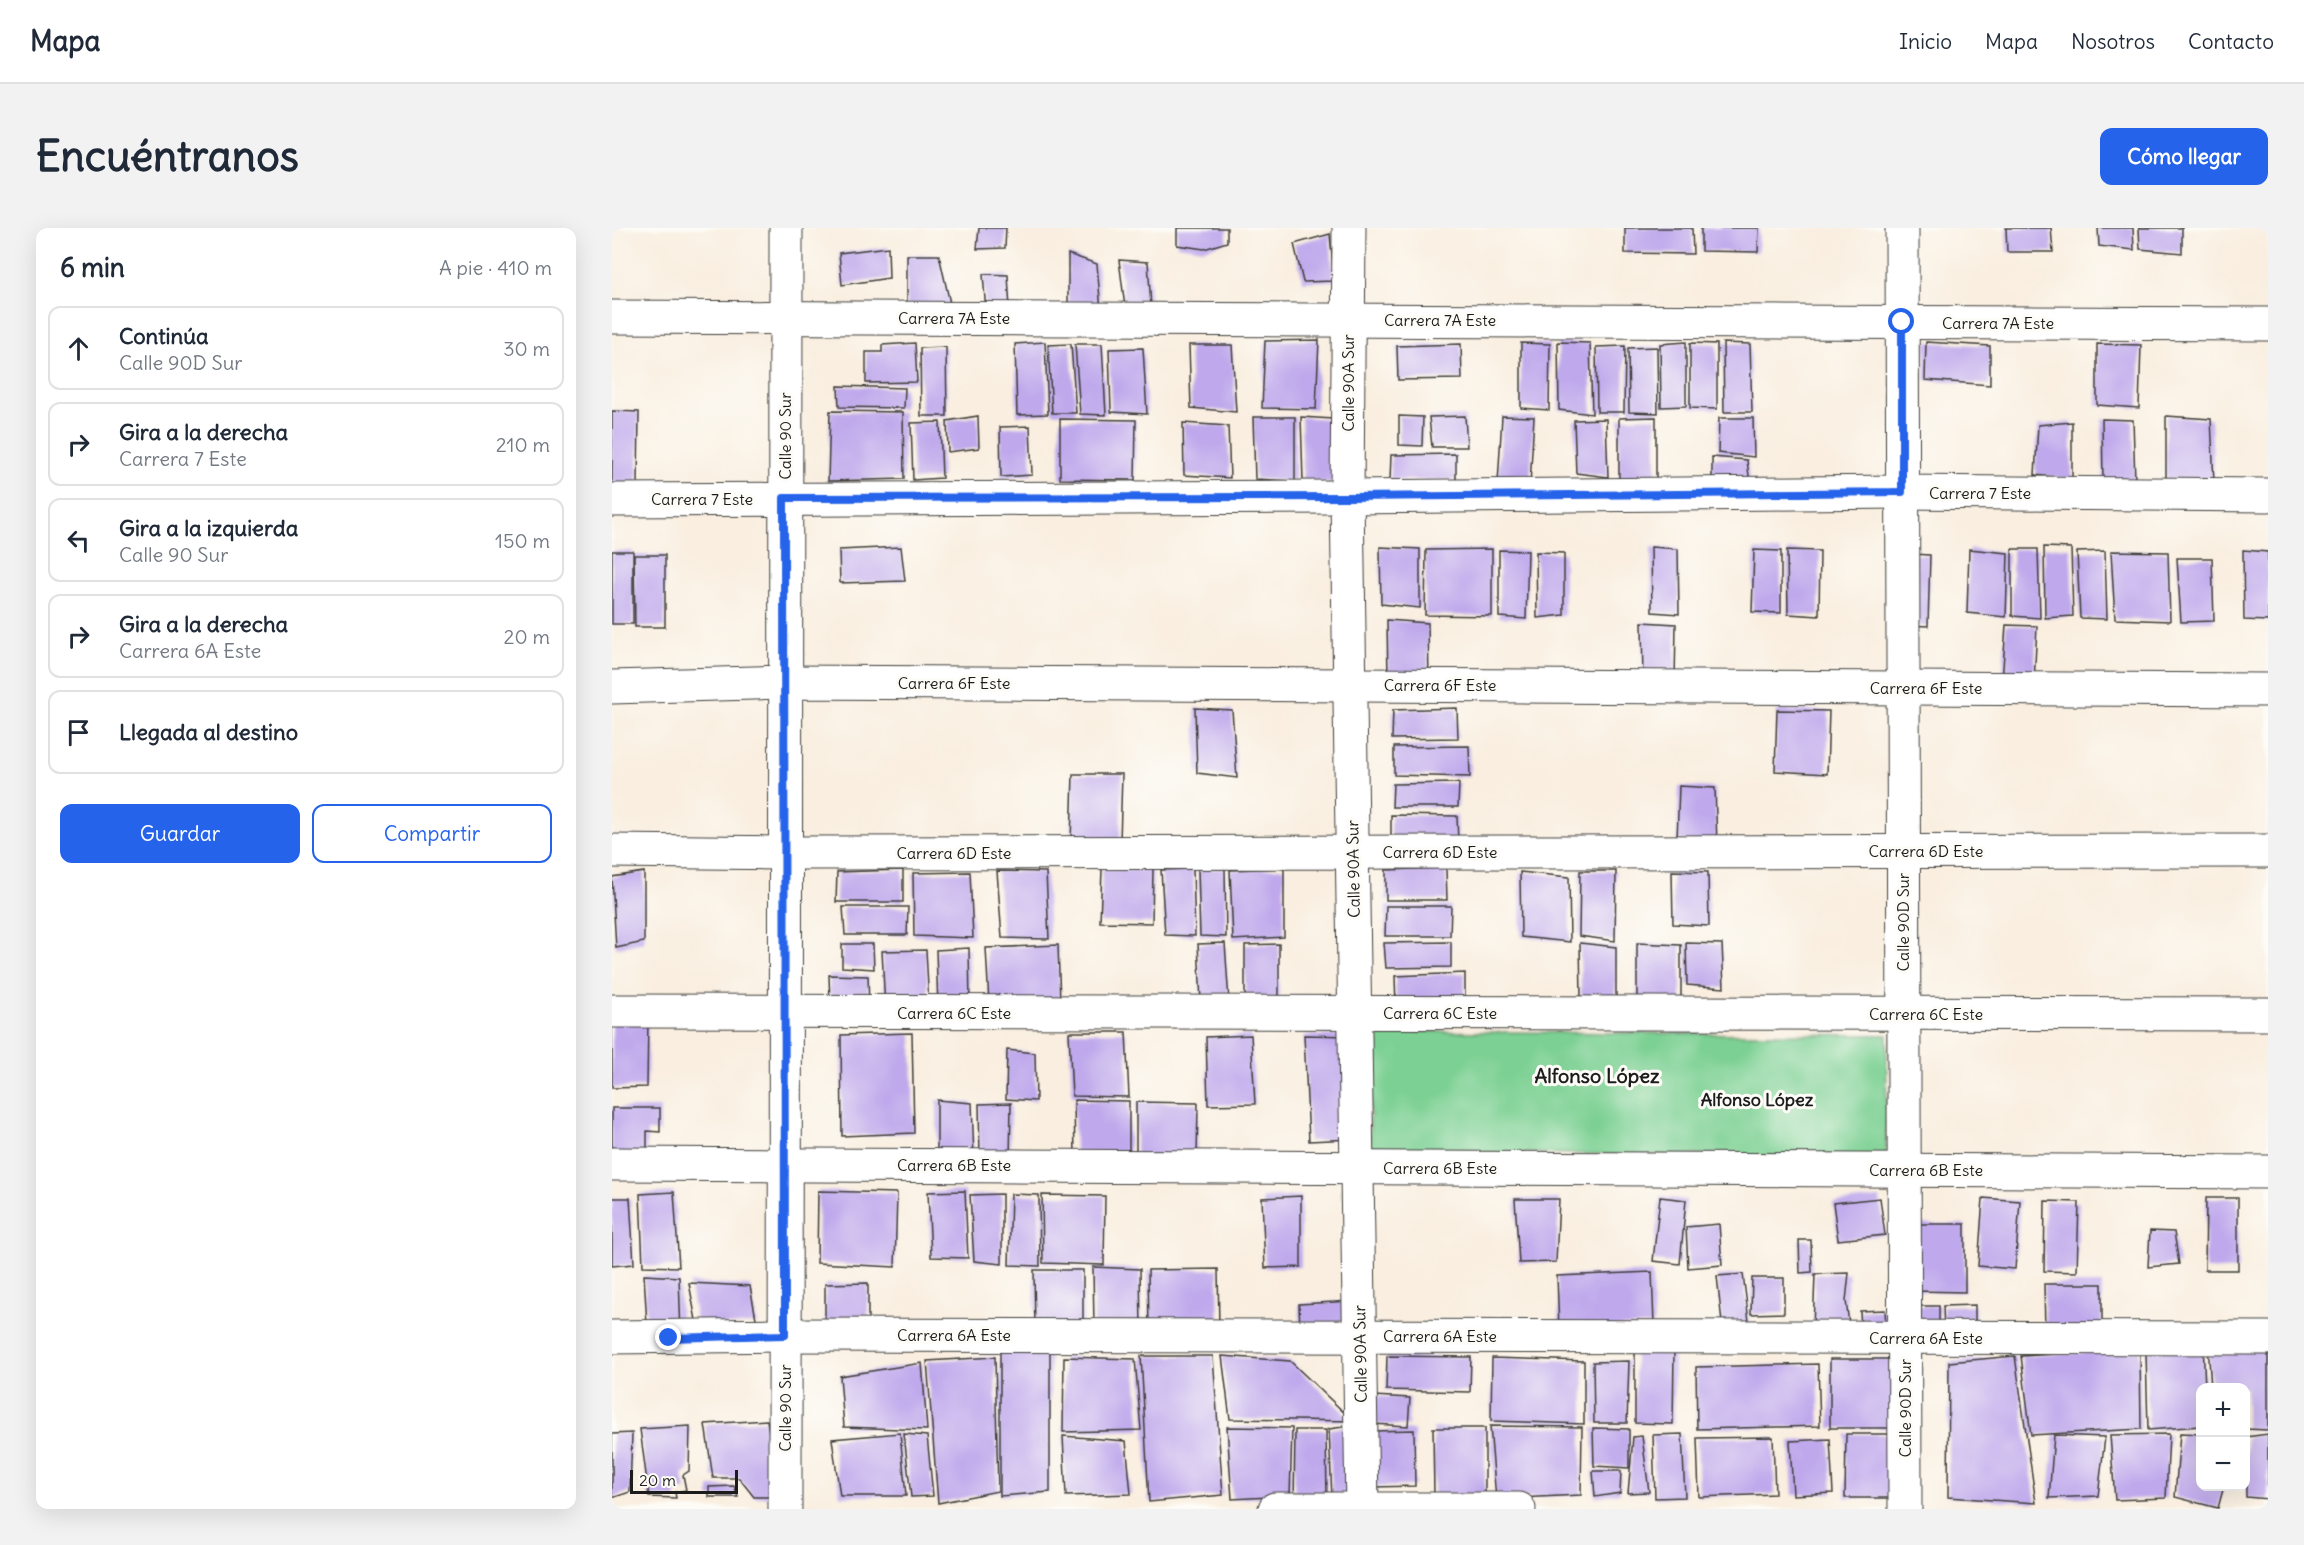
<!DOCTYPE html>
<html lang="es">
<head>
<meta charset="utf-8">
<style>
	body { margin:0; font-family:Delius,sans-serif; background:#f2f2f3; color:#1f2937 }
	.controls { position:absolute; right:18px; bottom:18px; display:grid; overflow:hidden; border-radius:12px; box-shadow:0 6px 24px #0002 }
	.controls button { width:54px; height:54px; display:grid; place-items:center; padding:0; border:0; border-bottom:2px solid #e0e1e3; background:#fff; color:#1f2937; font:30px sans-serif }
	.scale { position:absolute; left:18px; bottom:15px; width:108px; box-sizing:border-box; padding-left:6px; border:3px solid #1c1c1c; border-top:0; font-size:16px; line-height:21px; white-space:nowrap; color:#1c1c1c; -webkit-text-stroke:4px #fdfcf7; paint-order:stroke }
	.stop { position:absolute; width:18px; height:18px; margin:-14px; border:4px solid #2563eb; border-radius:50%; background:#fff }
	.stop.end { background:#2563eb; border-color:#fff; box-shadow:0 2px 6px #0008 }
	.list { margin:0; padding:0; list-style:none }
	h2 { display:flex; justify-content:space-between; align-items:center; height:78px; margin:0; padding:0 24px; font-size:26px }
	h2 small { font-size:20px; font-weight:400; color:#747a83 }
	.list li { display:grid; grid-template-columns:39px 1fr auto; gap:18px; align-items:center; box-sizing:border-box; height:84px; margin:0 12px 12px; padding:0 12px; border:2px solid #e0e1e3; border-radius:12px }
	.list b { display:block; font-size:22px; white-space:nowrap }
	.list p { margin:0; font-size:20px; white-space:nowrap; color:#747a83 }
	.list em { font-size:20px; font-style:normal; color:#747a83 }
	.actions { display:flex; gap:12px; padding:18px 24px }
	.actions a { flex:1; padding:14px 0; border:2px solid #2563eb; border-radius:12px; text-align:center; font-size:21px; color:#2563eb }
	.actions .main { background:#2563eb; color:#fff }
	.icon { flex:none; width:33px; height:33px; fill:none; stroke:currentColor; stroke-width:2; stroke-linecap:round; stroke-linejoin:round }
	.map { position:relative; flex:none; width:1656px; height:1281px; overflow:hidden; border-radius:12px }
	header { display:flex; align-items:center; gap:36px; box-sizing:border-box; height:84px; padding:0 30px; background:#fff; border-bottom:2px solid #e0e1e3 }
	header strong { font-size:28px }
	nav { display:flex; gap:33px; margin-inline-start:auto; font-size:21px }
	.intro { display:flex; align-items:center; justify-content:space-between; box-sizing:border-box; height:144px; padding:0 36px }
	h1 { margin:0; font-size:42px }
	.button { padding:15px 27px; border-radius:12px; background:#2563eb; color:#fff; font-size:21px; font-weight:700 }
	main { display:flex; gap:36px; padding:0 36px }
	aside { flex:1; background:#fff; border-radius:12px; box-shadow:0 6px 24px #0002 }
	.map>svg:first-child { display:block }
</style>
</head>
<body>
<header>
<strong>Mapa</strong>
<nav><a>Inicio</a><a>Mapa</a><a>Nosotros</a><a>Contacto</a></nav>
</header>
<div class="intro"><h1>Encuéntranos</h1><a class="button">Cómo llegar</a></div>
<main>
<aside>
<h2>6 min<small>A pie · 410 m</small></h2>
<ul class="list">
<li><svg class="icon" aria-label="ahead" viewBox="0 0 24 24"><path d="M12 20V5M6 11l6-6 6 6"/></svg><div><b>Continúa</b><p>Calle 90D Sur</p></div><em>30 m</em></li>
<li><svg class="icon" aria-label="right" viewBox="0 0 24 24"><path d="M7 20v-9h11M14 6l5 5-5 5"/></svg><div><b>Gira a la derecha</b><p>Carrera 7 Este</p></div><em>210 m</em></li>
<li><svg class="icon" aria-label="left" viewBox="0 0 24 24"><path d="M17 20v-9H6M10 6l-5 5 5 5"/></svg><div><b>Gira a la izquierda</b><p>Calle 90 Sur</p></div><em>150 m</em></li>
<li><svg class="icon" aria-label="right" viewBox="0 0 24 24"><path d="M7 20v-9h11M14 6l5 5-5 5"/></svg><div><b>Gira a la derecha</b><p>Carrera 6A Este</p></div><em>20 m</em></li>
<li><svg class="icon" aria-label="arrive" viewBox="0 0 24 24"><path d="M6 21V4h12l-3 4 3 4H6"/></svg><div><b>Llegada al destino</b></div></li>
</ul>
<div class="actions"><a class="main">Guardar</a><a>Compartir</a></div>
</aside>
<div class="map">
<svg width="1656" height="1281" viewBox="0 0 1656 1281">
	<rect width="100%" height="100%" fill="#fdfcf7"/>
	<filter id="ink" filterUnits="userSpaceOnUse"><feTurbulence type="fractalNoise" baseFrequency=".0167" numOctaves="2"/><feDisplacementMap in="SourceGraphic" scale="12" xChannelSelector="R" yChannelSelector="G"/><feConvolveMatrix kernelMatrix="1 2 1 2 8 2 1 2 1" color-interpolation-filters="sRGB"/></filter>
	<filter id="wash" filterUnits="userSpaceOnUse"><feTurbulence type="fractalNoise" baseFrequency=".008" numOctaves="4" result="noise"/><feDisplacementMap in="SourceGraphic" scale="24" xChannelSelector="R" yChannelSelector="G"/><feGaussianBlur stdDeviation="1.35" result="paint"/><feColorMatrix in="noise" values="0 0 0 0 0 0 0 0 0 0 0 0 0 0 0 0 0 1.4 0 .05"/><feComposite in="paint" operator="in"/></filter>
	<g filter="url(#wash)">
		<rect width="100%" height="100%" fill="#f9eedf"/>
		<path fill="#7bd093" stroke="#4c7658" stroke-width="1.5" d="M759,803L1275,807L1274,929L758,924Z"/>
		<g id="blocks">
			<g fill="#bfa9ec">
				<path d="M367,0H394L393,20L365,21Z"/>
				<path d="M565,0H615V14L592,21L565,17Z"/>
				<path d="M1013,0H1080L1081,26L1013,25Z"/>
				<path d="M1089,0H1147L1146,24L1089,23Z"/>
				<path d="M1394,0H1439L1441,24H1395Z"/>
				<path d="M1486,0H1521L1522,22L1487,18Z"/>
				<path d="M1527,0H1570V25L1528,21Z"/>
				<path d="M718,6L722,53L691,54L682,16Z"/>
				<path d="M276,19L277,50L230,57L227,25Z"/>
				<path d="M456,26L485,36L489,83H456Z"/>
				<path d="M295,27H327L340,84L295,83Z"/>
				<path d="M507,32L536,34L539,79H513Z"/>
				<path d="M371,46L396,47L398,82L374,84Z"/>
				<path d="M707,112L704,181L650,180L653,113Z"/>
				<path d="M433,114L436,186L405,187L403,116Z"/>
				<path d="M946,114L978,115L980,186L947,182Z"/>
				<path d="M1074,114V178L1049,179L1048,116Z"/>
				<path d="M1314,114L1378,118V157L1313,152Z"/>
				<path d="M303,115L305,154L254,155V124H270V117Z"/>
				<path d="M909,115L938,116L937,182L909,180Z"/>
				<path d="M1078,115L1105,116V181L1078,180Z"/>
				<path d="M1111,115L1138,116L1140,184H1112Z"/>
				<path d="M459,116L464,185H440L436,117Z"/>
				<path d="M463,116H490L494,187L468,186Z"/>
				<path d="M849,116L850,151L786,152L785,118Z"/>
				<path d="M1485,116L1529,117L1527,180L1485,177Z"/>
				<path d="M577,117H620L624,184L579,180Z"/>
				<path d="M1013,118L1012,184H985L984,119Z"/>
				<path d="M334,119L335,188H309L308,120Z"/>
				<path d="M1045,119L1046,185L1017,184L1016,120Z"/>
				<path d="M531,120L535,186L499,184L497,121Z"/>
				<path d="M226,158L293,160L292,180L227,179Z"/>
				<path d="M0,183L27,184L26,257H0Z"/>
				<path d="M218,183L291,184L292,251L216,253Z"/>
				<path d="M366,188L367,220L336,224L335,193Z"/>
				<path d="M787,188L811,189L810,218L787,217Z"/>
				<path d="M853,188L855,219H820L817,189Z"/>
				<path d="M890,188L922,189L918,257L886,255Z"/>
				<path d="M1554,188L1599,191L1602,255L1554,251Z"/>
				<path d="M641,189H683V253L643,251Z"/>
				<path d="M689,189L721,191L722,255L691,253Z"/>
				<path d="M1044,189V252H1007V190Z"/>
				<path d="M1107,190H1141L1142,229L1106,225Z"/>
				<path d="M448,191L524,192L523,252L448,251Z"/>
				<path d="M994,191L996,249L964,245L962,192Z"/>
				<path d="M1490,191L1521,192L1523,253H1491Z"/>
				<path d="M328,194L330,250L301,252L299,195Z"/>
				<path d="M1460,194V251L1423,247L1426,197Z"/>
				<path d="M571,195L616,198L618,250L572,247Z"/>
				<path d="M418,198L420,247L389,249L388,199Z"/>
				<path d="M844,226V252H778L779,227Z"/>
				<path d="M1100,229L1135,232L1138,256L1100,250Z"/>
				<path d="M289,319L293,353L228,355L227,322Z"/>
				<path d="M768,319L808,321V380L769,376Z"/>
				<path d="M1039,319L1066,321L1067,386L1040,384Z"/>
				<path d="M1432,319L1459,320L1461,388L1433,390Z"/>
				<path d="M880,321V388L813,387L814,322Z"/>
				<path d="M1357,321L1396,325L1394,389L1355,385Z"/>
				<path d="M1400,321H1426L1428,390L1400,388Z"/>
				<path d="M887,322L916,323L914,391L887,389Z"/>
				<path d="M1142,322L1169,323V385L1140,384Z"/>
				<path d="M1175,322L1208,323L1207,388L1176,386Z"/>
				<path d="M1631,322L1656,324V393L1632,392Z"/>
				<rect x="0" y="323" width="21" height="73"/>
				<path d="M1493,323L1495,391L1468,390L1465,324Z"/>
				<path d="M1499,323L1556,324L1558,393L1503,391Z"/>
				<path d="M924,324L952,325V387L925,390Z"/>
				<path d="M1298,326L1318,327L1316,398L1296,397Z"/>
				<path d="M22,327H53V399H23Z"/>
				<path d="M1565,330H1600L1602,393L1569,394Z"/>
				<path d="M775,392L816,395L817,453L776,451Z"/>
				<path d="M1030,394L1064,396L1063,454L1031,452Z"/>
				<path d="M1394,397L1425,398L1422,455L1390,454Z"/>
				<path d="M583,480L620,482L625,550L585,545Z"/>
				<path d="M845,480L846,510L780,511L781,482Z"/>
				<path d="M1165,482L1217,483L1215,546L1163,543Z"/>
				<path d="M857,518L858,549L782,547V519Z"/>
				<path d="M461,546H510L508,614L459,615Z"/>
				<path d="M847,555L846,579H780L781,556Z"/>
				<path d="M1067,558L1103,560L1105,616L1065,612Z"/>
				<path d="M779,587L845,588L846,616L779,617Z"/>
				<path d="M672,640V709L621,712L618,642Z"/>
				<path d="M834,640L835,672H774V642Z"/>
				<path d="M490,641H541L540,695L488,694Z"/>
				<path d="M581,641L583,708L553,707L549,642Z"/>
				<path d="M586,641H613L614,709L588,708Z"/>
				<path d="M291,642V674H224L225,644Z"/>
				<path d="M385,643L434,644L437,711L390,710Z"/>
				<path d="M968,643H1004L1003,713L967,708Z"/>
				<path d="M1060,643L1096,644L1097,698L1061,696Z"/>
				<path d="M32,644V714L4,720L0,649Z"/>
				<path d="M358,644L361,710L302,708L301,645Z"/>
				<path d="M908,644L957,649L958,714L909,709Z"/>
				<path d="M774,678H839L838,708H773Z"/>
				<path d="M231,679H296L295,707H233Z"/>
				<path d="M839,714V739L774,740L772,715Z"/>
				<path d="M613,715L617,774L589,773L586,716Z"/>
				<path d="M968,715L1004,719V773L969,769Z"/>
				<path d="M1025,715L1069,717V777L1025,774Z"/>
				<path d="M1074,715L1110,716L1112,760L1075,757Z"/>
				<path d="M230,716H261L262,741L230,739Z"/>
				<path d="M667,716V775L633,773V717Z"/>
				<path d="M446,717L448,775H377L374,720Z"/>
				<path d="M357,720L358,778H326L324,722Z"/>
				<path d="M314,722L317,778L273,780L270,723Z"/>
				<path d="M853,745V780L784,781L783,748Z"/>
				<path d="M217,747L256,748L257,779L218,777Z"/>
				<path d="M0,789L36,790L35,859L0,860Z"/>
				<path d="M457,804H514L517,869L460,868Z"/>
				<path d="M300,805L302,905L230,908L229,807Z"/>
				<path d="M639,807L643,876L596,877L594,809Z"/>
				<path d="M692,807L739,808L740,911L697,913Z"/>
				<path d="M395,822L423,825L424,873L394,871Z"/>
				<path d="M325,872L360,875L362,932L325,931Z"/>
				<path d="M462,872L517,873V930L463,929Z"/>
				<path d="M524,874L586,875L585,930L524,929Z"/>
				<path d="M399,875L398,933L368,931L367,876Z"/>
				<path d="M0,880H48V904L35,903V931L0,930Z"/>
				<path d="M206,963L285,965L283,1039L205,1035Z"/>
				<path d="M353,963L356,1030L319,1029L316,964Z"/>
				<path d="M62,964L67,1039L31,1038L28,966Z"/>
				<path d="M390,966V1036L362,1033L358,967Z"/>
				<path d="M399,966L427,967L428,1038L397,1037Z"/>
				<path d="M430,967L493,968L492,1037L431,1035Z"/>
				<path d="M689,968V1039L653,1040L650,970Z"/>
				<path d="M1048,969L1074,972L1068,1036L1041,1033Z"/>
				<path d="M0,970H18L22,1036L0,1038Z"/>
				<path d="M1268,970L1273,1007L1226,1012L1221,975Z"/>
				<path d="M1371,970L1408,973L1403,1041L1366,1038Z"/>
				<path d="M1594,970H1626V1042H1593Z"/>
				<path d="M903,971H947L944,1034L907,1035Z"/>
				<path d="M1433,973L1467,974L1465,1044L1432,1043Z"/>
				<path d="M1107,996L1110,1037L1076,1040L1074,999Z"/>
				<path d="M1302,996H1353V1064L1301,1063Z"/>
				<path d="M1538,1003L1562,1004L1567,1036L1536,1039Z"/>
				<path d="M1187,1012H1199L1200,1044L1188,1045Z"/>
				<path d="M481,1039L528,1041L529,1101L482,1099Z"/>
				<path d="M606,1041L607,1100L537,1101L536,1042Z"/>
				<path d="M422,1042H471V1103L423,1102Z"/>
				<path d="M1040,1044L1042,1097L947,1101L945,1048Z"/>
				<path d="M1237,1045L1234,1073L1238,1103L1201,1101L1203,1046Z"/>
				<path d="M1131,1046L1138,1101L1111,1104L1105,1048Z"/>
				<path d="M32,1047L67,1049L69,1107L35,1097Z"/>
				<path d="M1140,1050H1172V1085L1139,1086Z"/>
				<path d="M77,1055L138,1058L145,1096L85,1098Z"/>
				<path d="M256,1055V1098H213V1056Z"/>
				<path d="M1432,1056H1490V1103L1433,1104Z"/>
				<path d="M741,1073L742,1103L688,1101L687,1076Z"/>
				<path d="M1363,1077V1105L1332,1106L1331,1078Z"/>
				<rect x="1302" y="1078" width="25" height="25"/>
				<path d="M1273,1082L1274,1100L1249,1102L1248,1083Z"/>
				<path d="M1591,1115L1593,1160H1588V1198L1536,1202L1534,1124Z"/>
				<path d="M1596,1116H1656V1202L1634,1201V1160H1599Z"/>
				<path d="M438,1122V1264L388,1268V1124Z"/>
				<path d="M1528,1122L1529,1201L1419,1207L1409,1128Z"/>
				<path d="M1023,1124H1062L1061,1196L1023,1195Z"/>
				<path d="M529,1128H601L611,1267L537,1274Z"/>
				<path d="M610,1128L678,1133L741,1193L618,1191Z"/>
				<path d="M775,1128L859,1129L858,1164L774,1162Z"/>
				<path d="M1403,1128L1424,1275L1336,1269L1337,1134Z"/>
				<path d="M383,1129L386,1263L326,1275L315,1133Z"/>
				<path d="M452,1129L523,1131L529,1202L451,1204Z"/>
				<path d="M880,1130L972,1133V1196L879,1193Z"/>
				<rect x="1218" y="1131" width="69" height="69"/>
				<path d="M1017,1133L1015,1195H982L981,1134Z"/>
				<path d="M310,1135L315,1202L232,1199L228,1148Z"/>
				<path d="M1206,1136L1208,1198L1085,1201L1084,1139Z"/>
				<path d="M761,1168L798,1170L796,1198L760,1196Z"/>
				<path d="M155,1192L166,1269H142L127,1250H101L93,1196Z"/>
				<path d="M745,1197L746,1270L720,1271L717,1201Z"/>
				<path d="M78,1198L77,1243L71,1247L74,1262L63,1264L64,1270L37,1269L28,1201Z"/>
				<path d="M878,1198L970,1199L969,1267L884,1271Z"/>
				<path d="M615,1199L680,1200L678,1268L620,1271Z"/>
				<path d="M821,1200H873V1267H822Z"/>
				<path d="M981,1200L1017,1201V1240L982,1238Z"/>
				<path d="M683,1202H714L715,1274L682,1275Z"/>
				<path d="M802,1202L803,1258L761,1259V1203Z"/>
				<path d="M20,1205L18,1264L0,1270V1206Z"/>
				<path d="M288,1205L294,1268H228L220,1211Z"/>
				<path d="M1568,1205L1588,1206V1258H1612L1606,1280L1563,1269Z"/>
				<path d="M292,1206L315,1208L321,1268L299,1269Z"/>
				<path d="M1070,1206L1073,1269L1043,1270L1041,1207Z"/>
				<path d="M1234,1206H1288L1287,1270H1233Z"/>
				<path d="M1557,1206L1554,1270L1503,1272L1498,1207Z"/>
				<path d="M1656,1206V1271L1634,1269V1209Z"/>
				<path d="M1442,1207L1493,1209L1486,1268L1437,1270Z"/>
				<path d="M451,1208L514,1213L519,1266L454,1268Z"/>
				<path d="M1030,1208L1037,1264L1016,1265L1021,1209Z"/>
				<path d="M1161,1209L1163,1266L1087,1269L1085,1210Z"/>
				<path d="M1218,1211L1221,1265L1181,1267L1178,1213Z"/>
				<path d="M981,1243H1009L1008,1265L983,1269Z"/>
				<path d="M122,1258L126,1269H97V1259Z"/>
			</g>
		</g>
	</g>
	<g filter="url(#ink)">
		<use href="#blocks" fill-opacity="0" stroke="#3d3c39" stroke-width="1.5"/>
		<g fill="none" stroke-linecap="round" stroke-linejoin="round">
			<g stroke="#3d3c39" stroke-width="35">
				<g id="minor">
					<path d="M737,0L735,269L750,1281"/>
					<path d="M1290,0L1293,1281"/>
					<path d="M0,89L1656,96"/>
					<path d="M0,272L735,269L1290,264L1656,267"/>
					<path d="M0,459L173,454L1656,462"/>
					<path d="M0,623L172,625L1656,623"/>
					<path d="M0,783L1656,786"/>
					<path d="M0,936L1656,944"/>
					<path d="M0,1109L173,1107L1656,1110"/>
					<path d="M173,1281L174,0"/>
					<path d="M663,1281H907"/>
				</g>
			</g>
			<use href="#minor" stroke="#fff" stroke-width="33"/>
		</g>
	</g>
	<g fill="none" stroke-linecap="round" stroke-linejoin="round" filter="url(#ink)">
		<path stroke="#2563eb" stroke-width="8" d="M57,1110L173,1107L172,270L735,269L1290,264V94"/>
	</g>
	<g text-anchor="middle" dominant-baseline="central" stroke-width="6" stroke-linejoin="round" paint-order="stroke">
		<g font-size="16" fill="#1c1c1c" stroke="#fdfcf7">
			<text x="342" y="90">Carrera 7A Este</text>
			<text x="828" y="92">Carrera 7A Este</text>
			<text x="1386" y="95">Carrera 7A Este</text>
			<text transform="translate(736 155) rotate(-90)">Calle 90A Sur</text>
			<text transform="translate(173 208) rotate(-90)">Calle 90 Sur</text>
			<text x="1368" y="265">Carrera 7 Este</text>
			<text x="90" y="271">Carrera 7 Este</text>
			<text x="342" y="455">Carrera 6F Este</text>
			<text x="828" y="457">Carrera 6F Este</text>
			<text x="1314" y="460">Carrera 6F Este</text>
			<text x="1314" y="623">Carrera 6D Este</text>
			<text x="828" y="624">Carrera 6D Este</text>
			<text x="342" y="625">Carrera 6D Este</text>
			<text transform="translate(741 641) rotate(-91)">Calle 90A Sur</text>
			<text transform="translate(1291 694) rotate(-90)">Calle 90D Sur</text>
			<text x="342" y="785">Carrera 6C Este</text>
			<text x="828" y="785">Carrera 6C Este</text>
			<text x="1314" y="786">Carrera 6C Este</text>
			<text x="342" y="937">Carrera 6B Este</text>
			<text x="828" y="940">Carrera 6B Este</text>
			<text x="1314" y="942">Carrera 6B Este</text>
			<text x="342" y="1107">Carrera 6A Este</text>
			<text x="828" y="1108">Carrera 6A Este</text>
			<text x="1314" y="1110">Carrera 6A Este</text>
			<text transform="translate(748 1126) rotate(-91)">Calle 90A Sur</text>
			<text transform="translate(173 1180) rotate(-90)">Calle 90 Sur</text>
			<text transform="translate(1293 1180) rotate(-90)">Calle 90D Sur</text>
		</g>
		<g font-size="18" font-weight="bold" fill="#1c1c1c" stroke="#fdfcf7">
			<text x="1145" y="871">Alfonso López</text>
		</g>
		<g font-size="20" font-weight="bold" fill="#1c1c1c" stroke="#fdfcf7">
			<text x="985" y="847">Alfonso López</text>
		</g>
	</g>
</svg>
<div class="controls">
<button>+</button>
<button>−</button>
</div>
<div class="scale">20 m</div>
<div class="stop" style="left:1290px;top:94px"></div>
<div class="stop end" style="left:57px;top:1110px"></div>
</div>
</main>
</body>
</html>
